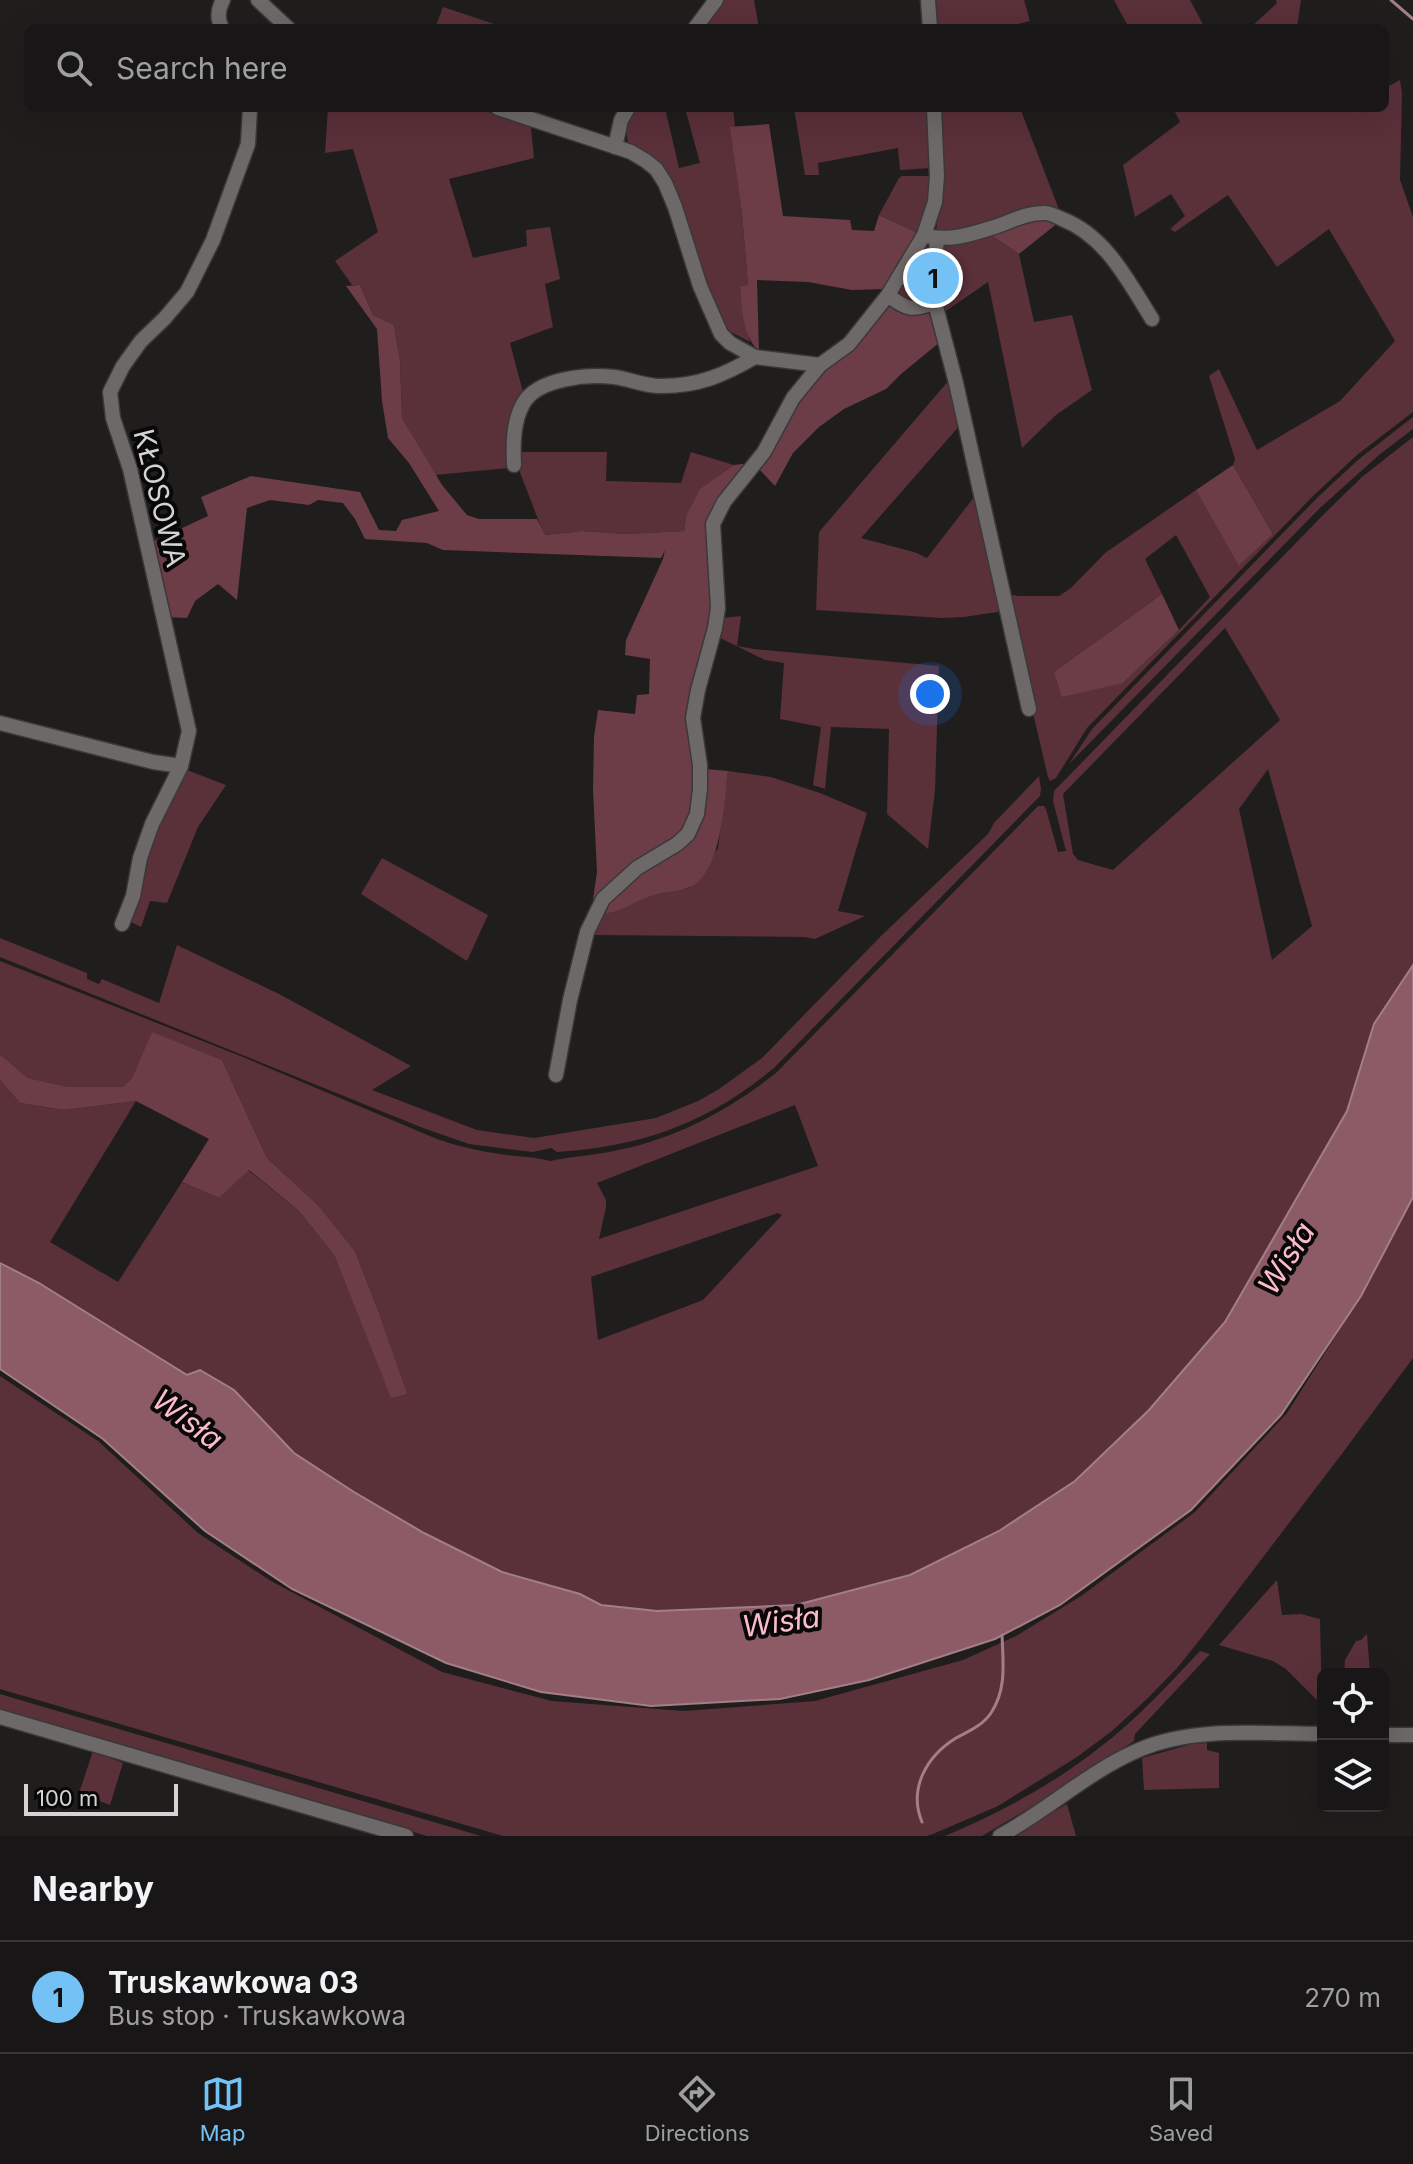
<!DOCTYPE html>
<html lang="en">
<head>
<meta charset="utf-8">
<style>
	body { margin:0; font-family:Inter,sans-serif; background:#211f1f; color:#f1f3f6 }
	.controls { position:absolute; right:24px; bottom:24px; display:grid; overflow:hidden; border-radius:12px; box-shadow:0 8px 32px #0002 }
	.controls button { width:72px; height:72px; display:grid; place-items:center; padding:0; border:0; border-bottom:2px solid #363535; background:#181616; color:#f1f3f6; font:40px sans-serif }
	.scale { position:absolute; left:24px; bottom:20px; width:154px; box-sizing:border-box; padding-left:8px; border:4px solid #d5d3d3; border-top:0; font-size:22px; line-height:28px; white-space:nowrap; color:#d5d3d3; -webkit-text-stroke:6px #090808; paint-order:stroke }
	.you { position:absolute; left:930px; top:694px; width:28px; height:28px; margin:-20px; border:6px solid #fff; border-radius:50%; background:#1a73e8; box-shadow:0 0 0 12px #1a73e833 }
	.badge { display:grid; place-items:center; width:52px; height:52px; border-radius:50%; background:#73c1f5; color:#111; font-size:26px; font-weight:700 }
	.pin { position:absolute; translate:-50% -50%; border:4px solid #fff; box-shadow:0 2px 8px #0006 }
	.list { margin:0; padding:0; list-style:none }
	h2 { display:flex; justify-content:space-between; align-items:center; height:104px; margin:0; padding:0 32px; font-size:34px }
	h2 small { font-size:26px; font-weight:400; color:#9f9fa1 }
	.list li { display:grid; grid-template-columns:52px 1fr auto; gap:24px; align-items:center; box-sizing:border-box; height:112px; padding:0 32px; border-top:2px solid #363535 }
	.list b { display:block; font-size:30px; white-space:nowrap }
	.list p { margin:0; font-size:26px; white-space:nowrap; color:#9f9fa1 }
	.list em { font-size:26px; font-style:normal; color:#9f9fa1 }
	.icon { flex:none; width:44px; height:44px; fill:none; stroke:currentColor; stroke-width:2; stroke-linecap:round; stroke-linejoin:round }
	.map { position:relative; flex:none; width:1413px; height:1836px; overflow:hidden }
	.search { position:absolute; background:#181616; box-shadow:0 8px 32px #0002; left:24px; right:24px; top:24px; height:88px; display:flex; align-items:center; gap:20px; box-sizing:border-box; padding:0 28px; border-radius:12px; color:#9f9fa1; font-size:30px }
	.sheet { height:216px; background:#181616 }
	nav { display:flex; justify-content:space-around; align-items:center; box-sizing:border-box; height:112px; border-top:2px solid #363535; background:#181616; font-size:22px; color:#9f9fa1 }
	nav a { display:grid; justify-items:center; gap:4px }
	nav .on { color:#73c1f5 }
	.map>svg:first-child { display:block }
</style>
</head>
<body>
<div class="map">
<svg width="1413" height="1836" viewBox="0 0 1413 1836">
	<rect width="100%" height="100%" fill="#201d1d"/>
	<g fill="#5a3039" fill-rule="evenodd">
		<path d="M721,0H754L759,28H698Z"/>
		<path d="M933,0H1024L1030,21L1001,28H934Z"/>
		<path d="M1114,0H1190L1205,28H1129Z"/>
		<path d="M1276,0H1301L1297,28H1250L1277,3Z"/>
		<path d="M443,7L503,27L435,28Z"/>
		<path d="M1400,80L1402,93L1400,180L1413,217V412L1357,455L1314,495L1087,728L1056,778L1050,781L1048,777L1005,594L1019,596H1059L1071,588L1105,553L1196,490L1240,565L1273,534L1233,465L1235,459L1209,376L1219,369L1257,450L1340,401L1395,341L1329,229L1277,267L1228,195L1175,232L1170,229L1185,216L1171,194L1135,217L1123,165L1180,122L1173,108H1385V88ZM1176,535L1210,597L1179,630L1123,683L1054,672L1162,594L1145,559Z"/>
		<path d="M328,108H477L531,127L534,158L449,179L473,258L527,246L526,230L550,227L560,279L545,284L553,327L510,343L523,392L518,406L509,468L435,475L402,418L400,360L394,325L373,315L360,285H352L335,261L378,232L353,149L325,153Z"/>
		<path d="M631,108H665L679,168L700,163L685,108H733L735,127H731L742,214L748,285L740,286L750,342L727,330L707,288L682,206L667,171L652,157L628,143L624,120Z"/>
		<path d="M794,108H927L931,168L900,170L898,148L818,163L819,175H805Z"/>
		<path d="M941,108H1020L1060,212L947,235L936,231L944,173Z"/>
		<path d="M902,176H930L928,204L918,233L879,215L899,178Z"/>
		<path d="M988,233L1019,254L1034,322L1072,315L1092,390L1056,415L1022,448L988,282L943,313L940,304L939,245Z"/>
		<path d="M926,246L928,248L933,287L930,298L919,304L901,298L899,287L910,270L917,274L919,270L914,267L916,264L914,263Z"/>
		<path d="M950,379L961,424L861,538L914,552L927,558L978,492L1004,611L964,617L942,618L816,610L819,532Z"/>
		<path d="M1413,417V429L1379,455L1321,507L1069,764L1092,729L1319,496L1359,459Z"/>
		<path d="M1413,437V965L1374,1024L1347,1110L1225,1322L1149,1410L1075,1481L999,1531L910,1575L796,1605L657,1611L601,1605L580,1594L502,1572L424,1533L354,1492L294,1453L234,1390L187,1375L39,1283L0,1263V1080L20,1103L64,1110L136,1101L50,1242L118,1282L182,1182L219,1198L248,1170L299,1211L334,1255L391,1397L406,1394L378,1310L355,1251L318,1205L267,1158L222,1060L152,1033L132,1078L123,1087H69L28,1078L0,1054V961L243,1057L437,1139C458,1146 478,1151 500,1154C517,1157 534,1156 550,1161C574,1156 599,1155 623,1149C681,1136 730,1109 776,1073L1038,806H1044L1046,809L1058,852L1066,851L1053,801L1054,791L1325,513L1362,477ZM1225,628L1280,720L1113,870L1078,860L1073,854L1063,794ZM1268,769L1312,926L1272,960L1239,809ZM795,1105L818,1166L599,1239L606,1207V1200L597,1183ZM778,1213L782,1215L703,1300L598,1340L591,1277Z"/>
		<path d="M517,452H607L606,481L681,483L691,452L734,465C705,486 691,493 684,531L626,534L582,531L544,535L518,467Z"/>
		<path d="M741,616L737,646L754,649L939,666L935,790L928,849L887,814L889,729L831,727L825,789L813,785L821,727L780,719L784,663L765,660L720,638L722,618Z"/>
		<path d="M187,770L226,785L198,827L167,903L150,901L141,927L129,921L156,827Z"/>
		<path d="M728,771L771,777L820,793L867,813L838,911L865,916L815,939L805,937L590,935L601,913L655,894L689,888L718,848Z"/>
		<path d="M1039,776L1041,789L1040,796L774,1068C706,1124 643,1146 557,1152L551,1148L533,1152L469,1144L423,1128L0,957V938L87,973V979L99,984L102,979L159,1003L177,945L281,995L411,1066L372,1090L477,1130L534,1138L656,1118L698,1101L719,1089L762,1058L882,935L988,834L994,823Z"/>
		<path d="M382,858L488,915L467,961L361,894Z"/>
		<path d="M1413,1197V1358L1341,1455L1206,1632L1178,1667L1149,1697L1112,1731L1077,1757L998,1806L933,1834L926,1836H503L0,1689V1376L98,1441L198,1533L271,1581L442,1672L552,1701L684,1711L815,1701L963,1660L1016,1636L1081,1596L1195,1512L1287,1413L1361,1296Z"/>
		<path d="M1277,1580L1282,1615L1301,1614L1320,1619L1322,1705L1286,1669L1273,1661L1219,1645Z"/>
		<path d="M1367,1634L1370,1674H1344L1345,1660L1356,1641L1361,1640Z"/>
		<path d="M1200,1651L1210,1654L1135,1734L1134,1741L1070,1784L982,1836H945C999,1813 1052,1785 1099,1748C1136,1720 1168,1685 1200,1651Z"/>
		<path d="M0,1694L481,1836H427L0,1709Z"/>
		<path d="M1207,1743V1750L1219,1753V1788L1144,1790L1142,1758L1192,1744Z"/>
		<path d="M93,1751L123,1763L110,1805L79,1793Z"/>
		<path d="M1067,1804L1076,1836H1018V1833Z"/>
	</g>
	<g fill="#6c3d47">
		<path d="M769,124L783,216L850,220L852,230L874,231L879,215L918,233L885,289L852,290L808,282L757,280L759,352C742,333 742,310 740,286L748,285L742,214L730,127Z"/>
		<path d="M1046,217L1059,222L1019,254L988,233Z"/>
		<path d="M360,285L373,315L394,325L400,360L402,418L442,485L467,515L479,519H537L545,535L582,531L626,534L684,531L687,514L700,489L734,465L750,463L711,525L713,622L701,669L695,768L728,771C724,801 722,873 690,887C679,892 665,891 654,895C635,900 621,914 601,913L593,899L597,872L593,789L594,737L598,710L635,714L637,695L649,694L650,659L625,655L626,640L663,559L665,550L661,558L443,550L427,543L365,539L355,519L343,503L318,500L309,505L270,500L247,508L237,600L218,584L195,601L187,618L167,617L154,541L208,516L201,497L251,476L360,492L379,530L396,531L402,520L439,511L409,463L388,438L382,401L377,329L346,286Z"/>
		<path d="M889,305C905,315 916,314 934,311L940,342L901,374L886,389L844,409L819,427L793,453L775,486L758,468L788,415L821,368L835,364L856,346Z"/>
		<path d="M1233,465L1273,534L1239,566L1196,490Z"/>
		<path d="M1162,594L1179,630L1123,683L1062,697L1054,672Z"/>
		<path d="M152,1032L222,1060L267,1158L318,1205L355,1251L378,1310L407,1394L391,1398L334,1255L299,1211L249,1170L219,1198L182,1182L209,1139L136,1101L64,1110L20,1103L0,1080V1054L28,1078L69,1087H123L132,1078Z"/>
	</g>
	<path fill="#8c5b65" stroke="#a27f86" stroke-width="2" d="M1413,965V1197L1361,1296L1281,1415L1191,1510L1060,1605L995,1639L869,1680L780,1699L651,1706L541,1692L446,1663L292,1589L205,1531L103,1439L0,1369V1263L39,1283L187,1375L200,1370L234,1390L294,1453L354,1492L424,1533L502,1572L580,1594L601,1605L657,1611L796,1605L910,1575L999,1531L1075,1481L1149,1410L1225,1322L1347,1111L1374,1024Z"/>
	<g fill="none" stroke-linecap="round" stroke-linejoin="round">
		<g stroke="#a27f86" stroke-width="3">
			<path d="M1391,0L1413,19"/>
			<path d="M922,1822C908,1788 927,1756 956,1738C969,1731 982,1726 991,1713C1007,1689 1003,1662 1002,1635"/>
		</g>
		<g stroke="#3b3839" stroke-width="17">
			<g id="minor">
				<path d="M258,0L288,28"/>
				<path d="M928,0L930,28"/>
				<path d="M222,28C217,19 218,9 223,0"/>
				<path d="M695,28L716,0"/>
				<path d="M498,108L631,152L646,161L656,169L665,183L675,207L700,286L721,334L730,343L755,357L820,365"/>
				<path d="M615,147L621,120L628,108"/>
				<path d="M924,235C947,242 969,235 991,228C1008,223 1027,212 1045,213C1051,213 1057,217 1062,219C1106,236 1128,281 1152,319"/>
				<path d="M888,295C908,311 911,310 935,303L938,289L935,261L937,239"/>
				<path d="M935,303L956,383L1029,709"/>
				<path d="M514,465C513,445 513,422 523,404C537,378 588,374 614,377C630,379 647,387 662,386C699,386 724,375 755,357"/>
				<path d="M0,723L153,762L181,766"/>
				<path d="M122,924L133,896L140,858L152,824L181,766L189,731L130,469L113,418L110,392L123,366L141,341L164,319L187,292L213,240L248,144L250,108"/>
				<path d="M556,1075L570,1000L587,932L603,899L637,868L677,844L688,834L697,814L700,789V765L693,718L698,690L715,628L718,608L713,524L724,502L764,452L793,398L820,365L849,344L888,295L924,235L935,202L937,176L934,108"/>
				<path d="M0,1717L406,1836"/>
				<path d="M1383,1735H1413"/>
				<path d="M1000,1836C1048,1810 1090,1770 1141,1749C1197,1726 1263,1734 1323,1734"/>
			</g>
		</g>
		<use href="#minor" stroke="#6d6969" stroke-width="14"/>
	</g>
	<g text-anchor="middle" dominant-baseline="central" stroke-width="8" stroke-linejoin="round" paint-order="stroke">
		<g font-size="28" fill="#d5d3d3" stroke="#090808">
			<text transform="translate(160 498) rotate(76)">KŁOSOWA</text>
		</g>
		<g font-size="30" font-style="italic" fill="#fdbbc8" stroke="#090808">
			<text transform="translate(1286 1258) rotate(-58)">Wisła</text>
			<text transform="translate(188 1419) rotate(37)">Wisła</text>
			<text transform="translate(781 1621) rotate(-8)">Wisła</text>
		</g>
	</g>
</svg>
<div class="controls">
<button><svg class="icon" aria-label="locate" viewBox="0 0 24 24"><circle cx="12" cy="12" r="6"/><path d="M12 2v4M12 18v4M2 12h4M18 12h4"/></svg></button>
<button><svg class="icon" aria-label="layers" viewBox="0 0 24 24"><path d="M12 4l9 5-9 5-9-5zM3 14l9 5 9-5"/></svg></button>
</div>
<div class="scale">100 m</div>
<div class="you"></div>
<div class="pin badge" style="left:933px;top:278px">1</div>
<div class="search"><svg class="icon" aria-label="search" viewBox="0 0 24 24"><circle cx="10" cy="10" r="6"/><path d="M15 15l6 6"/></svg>Search here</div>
</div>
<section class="sheet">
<h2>Nearby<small></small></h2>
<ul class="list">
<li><span class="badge">1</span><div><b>Truskawkowa 03</b><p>Bus stop · Truskawkowa</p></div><em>270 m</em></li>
</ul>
</section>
<nav>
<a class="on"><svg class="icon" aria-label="map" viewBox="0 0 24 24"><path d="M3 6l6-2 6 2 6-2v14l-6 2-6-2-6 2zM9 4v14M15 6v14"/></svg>Map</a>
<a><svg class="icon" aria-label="directions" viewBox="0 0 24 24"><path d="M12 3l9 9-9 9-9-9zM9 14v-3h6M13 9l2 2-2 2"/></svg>Directions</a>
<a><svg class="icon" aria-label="saved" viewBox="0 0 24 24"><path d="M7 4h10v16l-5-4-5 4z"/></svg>Saved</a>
</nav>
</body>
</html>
